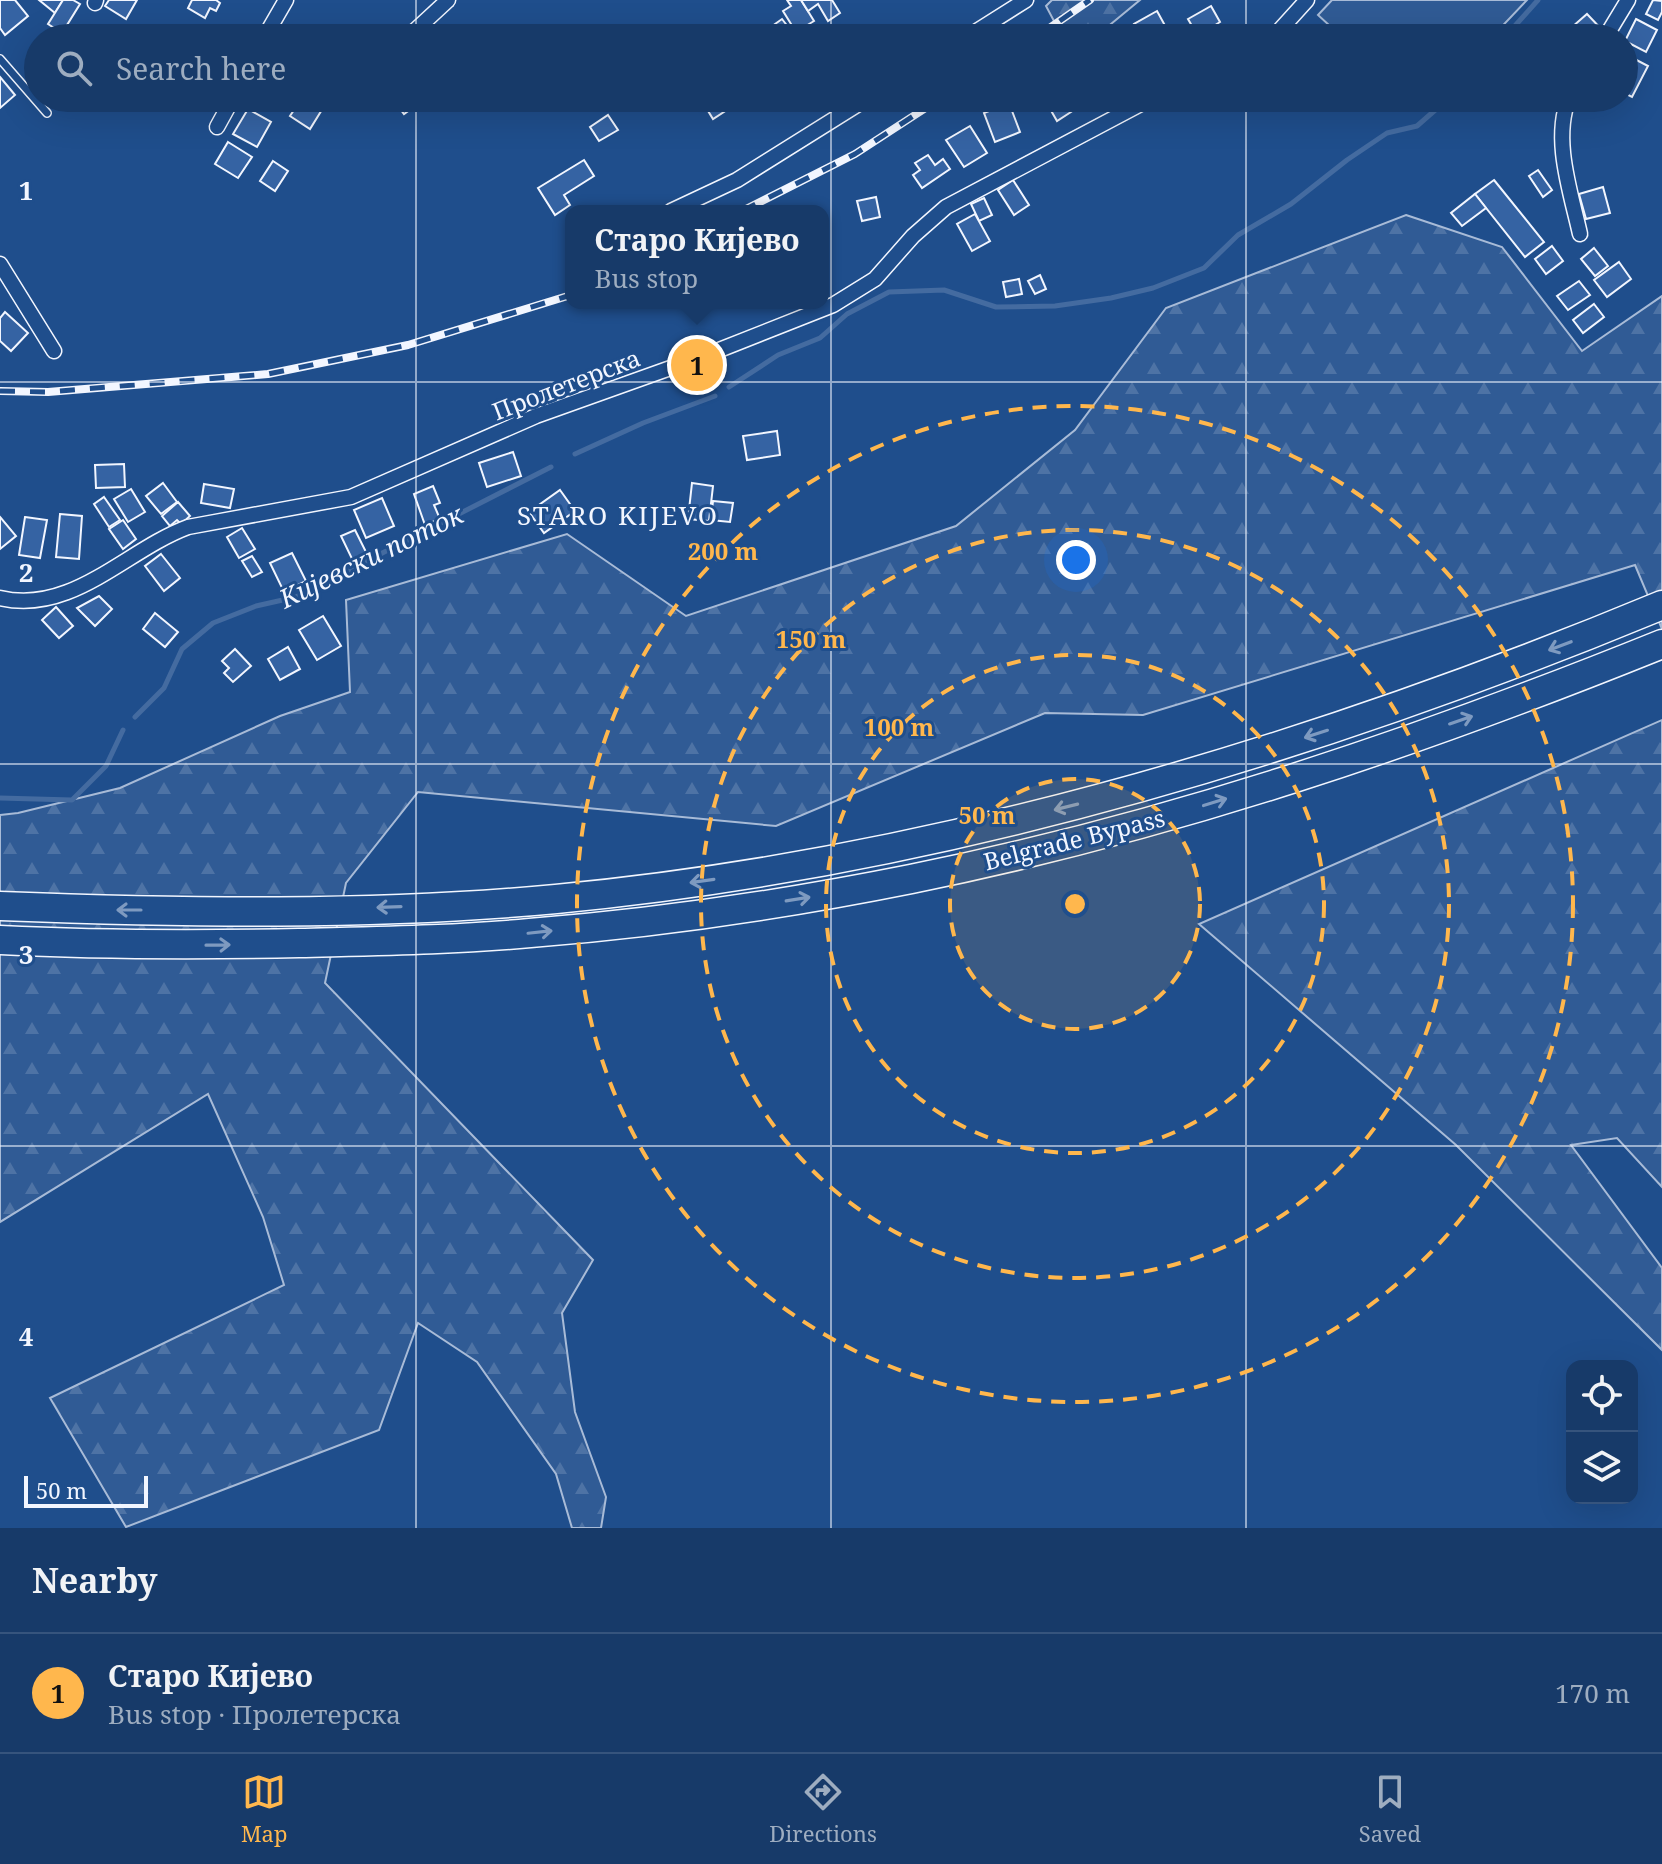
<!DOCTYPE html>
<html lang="en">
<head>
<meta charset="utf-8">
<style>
	body { margin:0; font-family:"Noto Serif",serif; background:#20416f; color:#f1f3f6 }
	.controls { position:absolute; right:24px; bottom:24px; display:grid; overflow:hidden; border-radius:16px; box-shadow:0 8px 32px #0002 }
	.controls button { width:72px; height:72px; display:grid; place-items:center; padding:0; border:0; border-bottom:2px solid #36547d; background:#173a69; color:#f1f3f6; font:40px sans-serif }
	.scale { position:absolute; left:24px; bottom:20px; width:124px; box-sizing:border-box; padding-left:8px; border:4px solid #f2f6ff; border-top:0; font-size:22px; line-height:28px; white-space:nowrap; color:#f2f6ff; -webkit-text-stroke:6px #1f4e8c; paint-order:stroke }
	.you { position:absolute; left:1076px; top:560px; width:28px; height:28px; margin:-20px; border:6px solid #fff; border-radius:50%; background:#1a73e8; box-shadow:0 0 0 12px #1a73e833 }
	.badge { display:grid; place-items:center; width:52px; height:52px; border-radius:50%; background:#ffb74d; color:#111; font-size:26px; font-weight:700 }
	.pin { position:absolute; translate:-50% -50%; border:4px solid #fff; box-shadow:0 2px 8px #0006 }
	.popup { position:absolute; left:565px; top:205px; width:264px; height:104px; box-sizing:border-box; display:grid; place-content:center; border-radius:16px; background:#173a69; filter:drop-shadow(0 2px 6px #0005); font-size:26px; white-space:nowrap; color:#9eadc0 }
	.popup b { font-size:30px; color:#f1f3f6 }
	.popup::after { content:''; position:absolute; left:50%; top:100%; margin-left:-16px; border:16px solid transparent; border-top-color:#173a69 }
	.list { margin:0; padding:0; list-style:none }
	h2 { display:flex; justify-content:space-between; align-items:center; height:104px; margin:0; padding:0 32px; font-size:34px }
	h2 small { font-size:26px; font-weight:400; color:#9eadc0 }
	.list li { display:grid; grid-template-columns:52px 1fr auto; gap:24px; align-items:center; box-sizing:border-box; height:120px; padding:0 32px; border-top:2px solid #36547d }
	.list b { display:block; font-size:30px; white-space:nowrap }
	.list p { margin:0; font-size:26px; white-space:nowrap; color:#9eadc0 }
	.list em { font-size:26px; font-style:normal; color:#9eadc0 }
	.icon { flex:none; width:44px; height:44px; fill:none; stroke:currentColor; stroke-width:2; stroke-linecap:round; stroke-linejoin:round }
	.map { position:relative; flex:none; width:1662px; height:1528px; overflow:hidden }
	.search { position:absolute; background:#173a69; box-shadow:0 8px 32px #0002; left:24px; right:24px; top:24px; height:88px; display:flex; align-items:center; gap:20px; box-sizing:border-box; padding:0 28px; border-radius:44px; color:#9eadc0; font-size:30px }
	.sheet { height:224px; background:#173a69 }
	nav { display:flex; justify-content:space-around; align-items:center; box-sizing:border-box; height:112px; border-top:2px solid #36547d; background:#173a69; font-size:22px; color:#9eadc0 }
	nav a { display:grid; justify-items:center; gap:4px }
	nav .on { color:#ffb74d }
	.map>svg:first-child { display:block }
</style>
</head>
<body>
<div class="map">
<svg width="1662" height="1528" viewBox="0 0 1662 1528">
	<defs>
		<pattern id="forest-firs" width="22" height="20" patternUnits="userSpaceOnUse" patternTransform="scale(2)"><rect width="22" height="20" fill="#305b95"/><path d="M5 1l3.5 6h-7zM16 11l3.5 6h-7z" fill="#4e73a5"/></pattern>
	</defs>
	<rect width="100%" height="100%" fill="#1f4e8c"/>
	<g fill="url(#forest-firs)" stroke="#a8bbd7" stroke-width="2">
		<path d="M1052,0H1140L1094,38H1063L1046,6Z"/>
		<path d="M1406,215L1502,247L1582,351L1662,296V629L1635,565L1143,715L1045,713L776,826L418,792L346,883L325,983L593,1260L562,1313L575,1412L606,1497L601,1528H572L556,1474L477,1362L418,1323L379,1430L126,1527L50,1398L284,1285L263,1217L208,1094L0,1222V815L18,813L120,788L280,716L350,692L346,600L567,534L686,616L956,526L1075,430L1166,308Z"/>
		<path d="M1662,720V1187L1617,1138L1571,1145L1662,1268V1350L1456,1145L1199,924Z"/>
	</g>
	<path fill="#305b95" stroke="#a8bbd7" stroke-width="2" d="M1332,0H1527L1491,38H1343L1318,15Z"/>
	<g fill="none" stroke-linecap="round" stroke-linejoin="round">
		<g stroke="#446ba0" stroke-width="5">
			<path d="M1504,38L1538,0"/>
			<path d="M729,387L778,355L820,338L847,314L889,292L944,290L996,307L1055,306L1111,298L1153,288L1204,268L1238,235L1291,204L1347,160L1387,133L1417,126L1449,98"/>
			<path d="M575,454L643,423L715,396"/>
			<path d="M135,717L164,688L182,649L213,623L256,606L296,597L551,467"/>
			<path d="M0,798L72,800L106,766L123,730"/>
		</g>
	</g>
	<g fill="#3563a3" stroke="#f2f6ff" stroke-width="2">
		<path d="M0,0H15L28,16L5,35L0,28Z"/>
		<path d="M39,0H63L55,13Z"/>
		<path d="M63,0H73L80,4L62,33L48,24Z"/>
		<path d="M109,0H137L126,19L105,6Z"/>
		<path d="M192,0H216L220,3L216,11L210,8L205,18L188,8Z"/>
		<path d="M787,0H801L814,21L796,32L783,11L791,6Z"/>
		<path d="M801,0H832L840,13L828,21L818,4L808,11Z"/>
		<path d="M1653,0L1662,1V12L1658,20L1646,14Z"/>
		<path d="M1211,6L1220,22L1212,27L1219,38H1199L1188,19Z"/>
		<path d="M1157,11L1168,31L1154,38H1141L1134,24Z"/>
		<path d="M1587,14L1605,33L1599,38H1582L1572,27Z"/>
		<path d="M782,19L792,32L784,38H763L761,34Z"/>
		<path d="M1636,19L1657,30L1646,52L1625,41Z"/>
		<path d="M1625,54L1648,66L1632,97L1624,93Z"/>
		<path d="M0,77L15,95L0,108Z"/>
		<path d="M302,98H308L323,108L310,129L290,116Z"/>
		<path d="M392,98H426L404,114Z"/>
		<path d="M706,98H729L725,100L730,108L713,119L702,101Z"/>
		<path d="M1048,98H1067L1074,110L1057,121L1045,100Z"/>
		<path d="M1009,103L1020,132L995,142L984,113Z"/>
		<path d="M248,109L271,122L257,147L233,134Z"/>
		<path d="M608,115L618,130L599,141L590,127Z"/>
		<path d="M970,126L987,153L964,167L946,140Z"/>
		<path d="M228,142L252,157L238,178L215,164Z"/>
		<path d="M928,155L935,165L943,159L950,169L922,188L913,175L920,170L915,163Z"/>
		<path d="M584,160L594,176L564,195L570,205L555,215L538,188Z"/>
		<path d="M273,161L288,171L275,191L260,181Z"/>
		<path d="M1538,170L1552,190L1543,197L1529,176Z"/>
		<path d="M1013,180L1029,205L1014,215L998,190Z"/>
		<path d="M1494,180L1544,242L1525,257L1475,194Z"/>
		<path d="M1603,187L1610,213L1586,219L1579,194Z"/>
		<path d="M1475,194L1486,208L1462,226L1451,213Z"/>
		<path d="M876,197L880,217L862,221L857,201Z"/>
		<path d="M984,198L992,215L979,221L971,204Z"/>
		<path d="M975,214L990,241L972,251L957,224Z"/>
		<path d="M1552,246L1563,261L1546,274L1535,259Z"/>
		<path d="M1594,248L1608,266L1595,276L1581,259Z"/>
		<path d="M1619,262L1631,279L1607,297L1594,280Z"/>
		<path d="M1040,275L1046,289L1035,294L1028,281Z"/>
		<path d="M1019,279L1022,294L1006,297L1003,282Z"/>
		<path d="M1579,281L1590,295L1568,310L1557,296Z"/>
		<path d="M1594,304L1604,317L1583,333L1573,320Z"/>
		<path d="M5,312L28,333L11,351L0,341V318Z"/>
		<path d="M777,431L780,455L747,460L743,436Z"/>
		<path d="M513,452L521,476L487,487L479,463Z"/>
		<path d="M124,464L125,487L96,488L95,465Z"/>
		<path d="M163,483L177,502L161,514L146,496Z"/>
		<path d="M692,483L713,486L709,521L688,519Z"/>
		<path d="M204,484L234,489L230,508L201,503Z"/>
		<path d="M433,486L440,503L434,505L440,519L425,525L414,494Z"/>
		<path d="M131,489L145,512L128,522L114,499Z"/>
		<path d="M560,490L575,511L544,533L529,512Z"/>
		<path d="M104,497L120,520L109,527L94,504Z"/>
		<path d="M382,498L394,526L366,538L354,510Z"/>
		<path d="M713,501L733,503L730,522L711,520Z"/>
		<path d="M178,502L190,516L181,524L177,520L170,526L162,516Z"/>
		<path d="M60,514L82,516L79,559L56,557Z"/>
		<path d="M0,517L16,536L0,549Z"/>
		<path d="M25,517L47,520L40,558L19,555Z"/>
		<path d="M123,520L136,539L123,549L109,529Z"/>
		<path d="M242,528L255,549L239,558L227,537Z"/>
		<path d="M355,530L368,556L354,563L341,536Z"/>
		<path d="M292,553L306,581L284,592L270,563Z"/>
		<path d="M161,554L180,578L164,591L145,566Z"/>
		<path d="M252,556L262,572L252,577L242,561Z"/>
		<path d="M99,596L112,609L95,626L77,608Z"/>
		<path d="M56,607L73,626L59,638L42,620Z"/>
		<path d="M155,613L178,632L165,647L143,629Z"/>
		<path d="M323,616L341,646L317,660L299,630Z"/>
		<path d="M288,647L300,669L280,680L268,659Z"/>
		<path d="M235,649L251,666L233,682L224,673L229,668L222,661Z"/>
	</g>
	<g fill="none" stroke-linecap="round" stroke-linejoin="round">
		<g stroke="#f2f6ff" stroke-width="10">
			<path id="lane" d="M0,59L47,113"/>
		</g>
		<g stroke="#f2f6ff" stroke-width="17">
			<g id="street">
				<path d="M95,3L96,0"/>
				<path d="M264,38L286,0"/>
				<path d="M407,38L448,0"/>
				<path d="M966,38L1026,0"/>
				<path d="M1265,38L1279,31L1307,0"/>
				<path d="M1605,38L1628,0"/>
				<path d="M1569,98C1552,139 1571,193 1580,234"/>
				<path d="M217,127L233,98"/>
				<path d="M671,211L737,180L868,98"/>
				<path d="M0,264L54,351"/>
				<path d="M0,598C72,615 126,550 188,527L351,497L536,416L704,356L833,305L875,279L913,236L946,207L1152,98"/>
			</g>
		</g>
		<g stroke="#f2f6ff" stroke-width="31">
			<g id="highway">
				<path d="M0,906C182,913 375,916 556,899C937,863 1310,751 1662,605"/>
				<path d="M0,940C100,945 199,945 299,943C376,941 454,940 530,933C658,923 786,904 911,879C1169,827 1419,742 1662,644"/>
			</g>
		</g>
		<use href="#lane" stroke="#1f4e8c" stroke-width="7"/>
		<use href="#street" stroke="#1f4e8c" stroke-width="14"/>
		<use href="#highway" stroke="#1f4e8c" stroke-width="28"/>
		<g stroke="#f2f6ff" stroke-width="8">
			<g id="rail">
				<path d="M1035,38L1090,0"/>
				<path d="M742,211L855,154L941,98"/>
				<path d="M0,391L48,392L268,374L408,345L571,295"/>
			</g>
		</g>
		<use href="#rail" stroke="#1f4e8c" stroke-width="5" stroke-dasharray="15" stroke-linecap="butt"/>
	</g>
	<defs><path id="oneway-shaft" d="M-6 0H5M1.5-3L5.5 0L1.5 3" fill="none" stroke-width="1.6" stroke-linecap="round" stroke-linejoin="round" transform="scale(2)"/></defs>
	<g stroke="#7e9ac0">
		<use href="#oneway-shaft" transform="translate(1560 646) rotate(159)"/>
		<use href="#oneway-shaft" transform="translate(1461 720) rotate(-19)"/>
		<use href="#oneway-shaft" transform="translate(1316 734) rotate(162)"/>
		<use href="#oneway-shaft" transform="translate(1215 802) rotate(-17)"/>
		<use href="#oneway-shaft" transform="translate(1066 807) rotate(166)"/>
		<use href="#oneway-shaft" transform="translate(702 881) rotate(172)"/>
		<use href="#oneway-shaft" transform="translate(798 899) rotate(-9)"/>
		<use href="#oneway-shaft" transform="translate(389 907) rotate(178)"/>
		<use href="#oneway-shaft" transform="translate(129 910) rotate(-180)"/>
		<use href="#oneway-shaft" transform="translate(540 932) rotate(-6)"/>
		<use href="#oneway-shaft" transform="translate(218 945) rotate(-1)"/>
	</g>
	<path fill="none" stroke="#f2f6ff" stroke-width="2" stroke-opacity="0.55" d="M416,0V38M831,0V38M1246,0V38M416,98V1528M831,98V1528M1246,98V1528M0,382H1662M0,764H1662M0,1146H1662"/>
	<circle cx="1075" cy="904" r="125" fill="#ffb74d" fill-opacity=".12"/>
	<g fill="none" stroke="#ffb74d" stroke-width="4" stroke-dasharray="14 10">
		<circle cx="1075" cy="904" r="125"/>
		<circle cx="1075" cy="904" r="249"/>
		<circle cx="1075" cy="904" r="374"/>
		<circle cx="1075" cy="904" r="498"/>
	</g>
	<g text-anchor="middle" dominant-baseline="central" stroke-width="6" stroke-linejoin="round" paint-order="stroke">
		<g font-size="24" fill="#f2f6ff" stroke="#1f4e8c">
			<text transform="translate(566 384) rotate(-21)">Пролетерска</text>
			<text transform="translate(1074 839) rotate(-14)">Belgrade Bypass</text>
		</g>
		<g font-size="26" letter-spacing="2" fill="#f2f6ff" stroke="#1f4e8c">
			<text x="618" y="515">STARO KIJEVO</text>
		</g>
		<g font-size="26" font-style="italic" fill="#f2f6ff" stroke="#1f4e8c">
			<text transform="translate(371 556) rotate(-26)">Кијевски поток</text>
		</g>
	</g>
	<g font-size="26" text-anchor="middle" font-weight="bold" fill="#f2f6ff" stroke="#1f4e8c" stroke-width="6" stroke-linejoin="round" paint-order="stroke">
		<text x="26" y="200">1</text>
		<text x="26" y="582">2</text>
		<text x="26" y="964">3</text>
		<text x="26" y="1346">4</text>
	</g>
	<circle cx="1075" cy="904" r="12" fill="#ffb74d" stroke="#1f4e8c" stroke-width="4"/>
	<g font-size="24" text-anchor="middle" font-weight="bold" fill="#ffb74d" stroke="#1f4e8c" stroke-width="6" stroke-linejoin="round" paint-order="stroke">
		<text x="723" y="560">200 m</text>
		<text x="811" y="648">150 m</text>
		<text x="899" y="736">100 m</text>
		<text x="987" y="824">50 m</text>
	</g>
</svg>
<div class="controls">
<button><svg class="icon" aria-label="locate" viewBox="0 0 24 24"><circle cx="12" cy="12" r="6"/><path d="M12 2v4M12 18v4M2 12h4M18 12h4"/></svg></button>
<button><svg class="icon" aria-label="layers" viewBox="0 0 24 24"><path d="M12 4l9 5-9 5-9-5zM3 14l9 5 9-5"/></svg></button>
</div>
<div class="scale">50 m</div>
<div class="you"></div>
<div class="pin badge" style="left:697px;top:365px">1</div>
<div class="popup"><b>Старо Кијево</b>Bus stop</div>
<div class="search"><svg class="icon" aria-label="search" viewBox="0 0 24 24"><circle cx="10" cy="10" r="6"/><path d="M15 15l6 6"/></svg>Search here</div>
</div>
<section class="sheet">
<h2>Nearby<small></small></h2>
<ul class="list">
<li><span class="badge">1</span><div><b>Старо Кијево</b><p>Bus stop · Пролетерска</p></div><em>170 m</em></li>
</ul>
</section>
<nav>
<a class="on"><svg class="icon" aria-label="map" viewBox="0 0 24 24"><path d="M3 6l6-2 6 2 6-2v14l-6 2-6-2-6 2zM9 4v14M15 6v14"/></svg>Map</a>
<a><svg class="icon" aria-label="directions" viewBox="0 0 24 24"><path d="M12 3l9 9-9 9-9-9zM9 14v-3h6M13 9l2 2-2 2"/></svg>Directions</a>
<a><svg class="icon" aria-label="saved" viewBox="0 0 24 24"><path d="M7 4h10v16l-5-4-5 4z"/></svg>Saved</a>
</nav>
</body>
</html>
